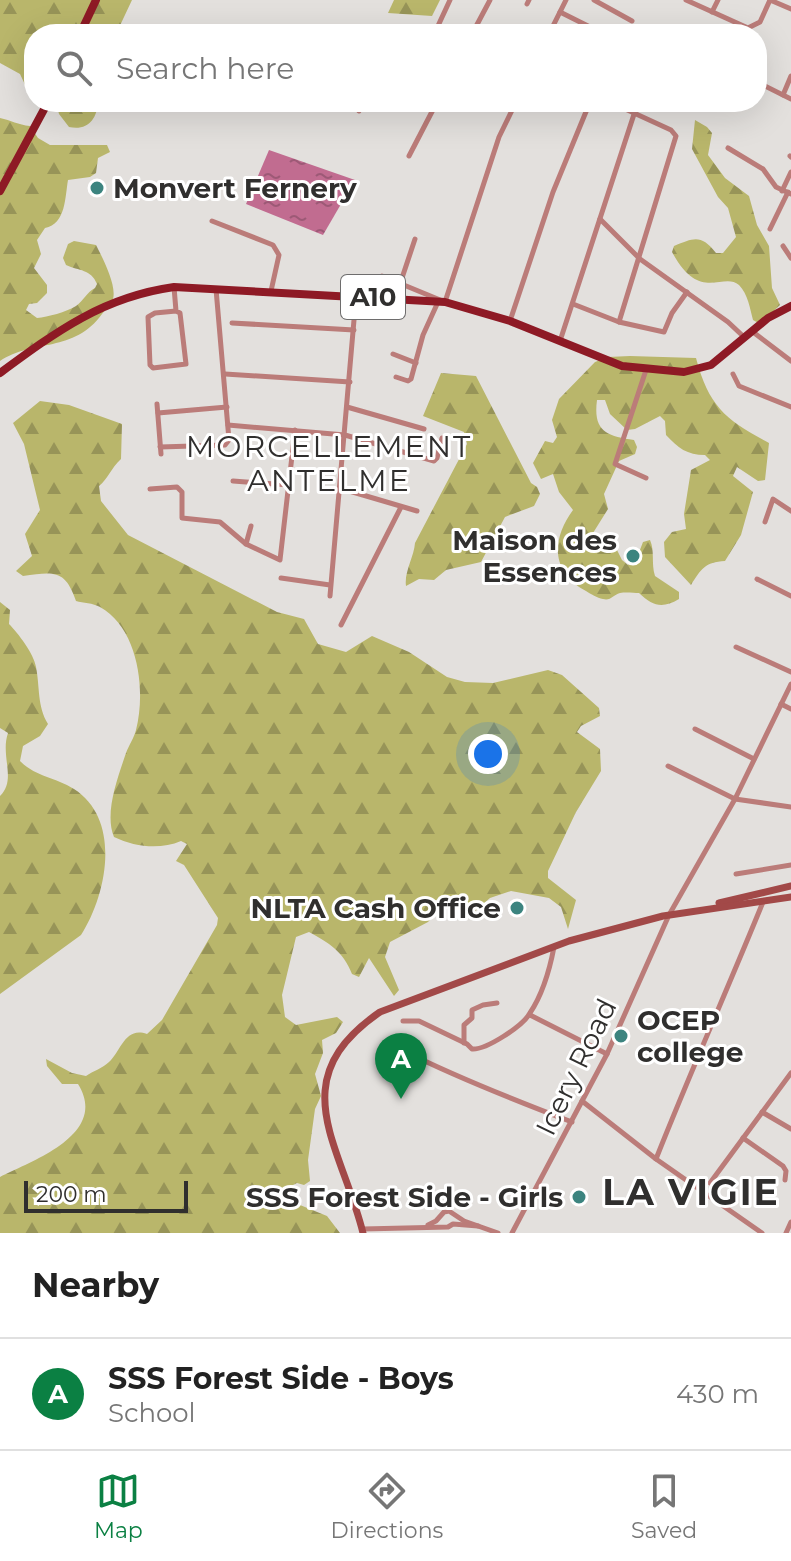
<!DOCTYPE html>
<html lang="en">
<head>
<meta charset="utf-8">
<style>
	body { margin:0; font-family:Montserrat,sans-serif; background:#f6f6f6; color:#222 }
	.scale { position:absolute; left:24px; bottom:20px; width:164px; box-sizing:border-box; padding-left:8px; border:4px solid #302f2e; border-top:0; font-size:22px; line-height:28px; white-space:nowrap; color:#302f2e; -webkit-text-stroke:6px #fff; paint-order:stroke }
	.you { position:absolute; left:488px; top:754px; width:28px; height:28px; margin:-20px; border:6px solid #fff; border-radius:50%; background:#1a73e8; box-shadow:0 0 0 12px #1a73e833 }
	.badge { display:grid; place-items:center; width:52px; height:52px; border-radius:50%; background:#0b8043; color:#fff; font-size:26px; font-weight:700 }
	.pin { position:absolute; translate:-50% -66px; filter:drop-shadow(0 2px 4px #0008) }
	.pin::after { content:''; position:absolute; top:42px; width:28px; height:24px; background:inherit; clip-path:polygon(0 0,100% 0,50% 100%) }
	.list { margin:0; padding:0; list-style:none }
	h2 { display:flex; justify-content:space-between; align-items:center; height:104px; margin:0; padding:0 32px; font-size:34px }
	h2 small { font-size:26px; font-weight:400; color:#767676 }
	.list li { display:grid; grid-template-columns:52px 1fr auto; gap:24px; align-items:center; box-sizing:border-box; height:112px; padding:0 32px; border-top:2px solid #e0e0e0 }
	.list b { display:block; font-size:30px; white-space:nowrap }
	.list p { margin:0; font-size:26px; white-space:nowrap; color:#767676 }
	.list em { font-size:26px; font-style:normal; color:#767676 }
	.icon { flex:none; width:44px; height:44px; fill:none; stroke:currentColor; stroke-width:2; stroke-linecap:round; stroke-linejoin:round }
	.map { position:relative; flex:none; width:791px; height:1233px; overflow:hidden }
	.search { position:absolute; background:#fff; box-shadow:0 8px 32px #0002; left:24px; right:24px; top:24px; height:88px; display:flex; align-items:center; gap:20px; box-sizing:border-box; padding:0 28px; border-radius:32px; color:#767676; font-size:30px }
	.sheet { height:216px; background:#fff }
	nav { display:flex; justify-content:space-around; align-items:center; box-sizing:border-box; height:112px; border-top:2px solid #e0e0e0; background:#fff; font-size:22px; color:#767676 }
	nav a { display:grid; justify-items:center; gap:4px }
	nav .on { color:#0b8043 }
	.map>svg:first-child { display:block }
</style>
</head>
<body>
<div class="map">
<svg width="791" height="1233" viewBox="0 0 791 1233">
	<defs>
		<pattern id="forest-firs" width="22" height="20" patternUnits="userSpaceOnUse" patternTransform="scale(2)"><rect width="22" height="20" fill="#b9b66b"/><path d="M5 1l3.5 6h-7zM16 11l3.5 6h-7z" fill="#979458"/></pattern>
		<pattern id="water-ripples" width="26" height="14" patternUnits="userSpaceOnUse" patternTransform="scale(2)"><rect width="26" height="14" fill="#c16c90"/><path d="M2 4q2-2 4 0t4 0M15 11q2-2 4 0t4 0" fill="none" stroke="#9d5976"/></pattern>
	</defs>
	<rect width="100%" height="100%" fill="#e3e0dd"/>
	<g fill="url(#forest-firs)">
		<path d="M0,0H132L116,34H34V93L27,89L20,74L0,63Z"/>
		<path d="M394,0H440L432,16L388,13Z"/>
		<path d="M51,102H98C97,119 88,131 69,127L59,114L57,106Z"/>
		<path d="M0,118C11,120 18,125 30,126L38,138L50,145H107L110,152L98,158L96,173L90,177L68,180C65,197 66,224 45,228L37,240L41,254L34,268L47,285V293L37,303L29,304L26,310L37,318C48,317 66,312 76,306C83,301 87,292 95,288L97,284C91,269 79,271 66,265L63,258L68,244L74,241L96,245C102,257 117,285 113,299C111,304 105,310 102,314C74,353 33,339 0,361Z"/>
		<path d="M695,120L707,127L712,133L708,155L725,178L749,196L757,225L769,246L772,288L780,305L760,324L753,320C750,309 748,294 739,285C723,271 700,304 672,252L674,246C694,238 701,234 716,253H723L736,237L728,208L718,197L692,149Z"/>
		<path d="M630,356L696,358C709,407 726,420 769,443L765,480L758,481L737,467L733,476L753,492L741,535L725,561C705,562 701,569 691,585L665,557L664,542L672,532L686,529L684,514L691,470L710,460L705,455C687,455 678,448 666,435L665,421L660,416L635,429L627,430L610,414L605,400H597C593,431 606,436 634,440L637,447L635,454L619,461L604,494L608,509L593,533L596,540L616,548L622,560L628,565L638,555L643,542L650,540C655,551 651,563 655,576L679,592V599C662,609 653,606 639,593C634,593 626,592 620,593C613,595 611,601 603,599C597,598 591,594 586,591C551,572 551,540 573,510L559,492L553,474L541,479L533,463L545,441L553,443L557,437L552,420L559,399L595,362L608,357Z"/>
		<path d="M441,373L476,376L531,483L537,487L540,494L534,506L505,517L481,562L446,570L434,580L419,579L406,586C404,572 414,557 415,543L467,444L464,432L423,416Z"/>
		<path d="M40,401L69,405L122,424L121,459C111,468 108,479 99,486L101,501L128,535L277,612L304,619L318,644L346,652L372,636L409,652L447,677L465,682L493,683L548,670L562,675L599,708L600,716L581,726L577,732L600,749L601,771L576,812L548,871V878L576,900L568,929L561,907L549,898L511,891L490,898L473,913H466L464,898L448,901L428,922L390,942L385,957L399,990L394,996L369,958L359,977L352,974C343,951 329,943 309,932L296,937L282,995L285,1017L296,1025L337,1017L343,1022L336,1033L322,1040L323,1053L315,1074L321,1096L315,1109L308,1160L310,1181L304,1185L297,1183L291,1186L290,1193L296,1196L300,1205L327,1216L340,1233H0V1177C34,1160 109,1134 78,1084H62L47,1066L46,1059L72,1073L86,1076C93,1071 103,1068 109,1062C121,1051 125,1026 147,1034L162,1020L217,925L218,918L184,865L176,861L187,844L181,841C160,850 135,847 114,837C104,813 118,777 126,753C129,745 134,738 136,730C146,691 139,629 100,607C93,603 83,603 76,601C65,569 54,572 23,576L16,571L32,556L25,534L40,510L24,444L13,423Z"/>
		<path d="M0,602L10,610L9,624C18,633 34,654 36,667C40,687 37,706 48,724L40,736L23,746L20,761C36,777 55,777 74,789C122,820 107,894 81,935L0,994V796C17,780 0,756 8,733L0,728Z"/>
	</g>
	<path fill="url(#water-ripples)" d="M269,150L355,180L323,235L246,204Z"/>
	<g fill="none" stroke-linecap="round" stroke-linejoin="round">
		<g stroke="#bb7c79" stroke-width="5">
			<path d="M594,0L632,21"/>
			<path d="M686,0L748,28L760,22L770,0"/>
			<path d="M770,0L791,9"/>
			<path d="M527,4L529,0"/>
			<path d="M560,12L604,34"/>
			<path d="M712,12L718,0"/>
			<path d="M437,28L450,0"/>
			<path d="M397,34L437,28L446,34"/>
			<path d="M472,34L490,0"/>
			<path d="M549,34L566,0"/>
			<path d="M757,82L791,99"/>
			<path d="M783,95L791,76"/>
			<path d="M610,102L671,130L676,136L619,322"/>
			<path d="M359,111L363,102"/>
			<path d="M728,148L763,169L776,187L791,194"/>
			<path d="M409,156L437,102"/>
			<path d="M790,156L791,157"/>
			<path d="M782,191L791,172"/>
			<path d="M600,219L640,259L728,322L744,337"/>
			<path d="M212,221L273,245L279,255L271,291"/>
			<path d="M770,229L788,192"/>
			<path d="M783,246L791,258"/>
			<path d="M382,276L445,302L499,137L516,102"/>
			<path d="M400,284L415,239"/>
			<path d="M174,287L176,311L180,313L186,364L153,368L150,365L148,317L155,313L176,311"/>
			<path d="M573,304L619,322L664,332L672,313L687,292"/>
			<path d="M510,321L553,192L590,102"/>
			<path d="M232,323L354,330"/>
			<path d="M753,332L791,361"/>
			<path d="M560,341L638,102"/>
			<path d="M393,354L416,363"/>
			<path d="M646,370L615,464L646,478"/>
			<path d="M225,374L350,382"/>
			<path d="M733,374L739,386L791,407"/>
			<path d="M396,377L408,381L411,379L423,335L438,302"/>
			<path d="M157,404L161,454"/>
			<path d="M347,407L424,429"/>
			<path d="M158,413L227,407"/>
			<path d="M228,425L345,435L434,461L437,458L442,438"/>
			<path d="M160,447L225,445L229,440L216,289"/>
			<path d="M233,481L289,485"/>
			<path d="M339,488L417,511"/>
			<path d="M150,489L177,487L182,492V518L220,522L246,544L280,560L295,430"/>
			<path d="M765,522L773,499L791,511"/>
			<path d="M246,544L251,526"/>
			<path d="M281,578L330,585"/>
			<path d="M757,579L791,596"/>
			<path d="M330,596L356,297"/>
			<path d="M341,625L401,507"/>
			<path d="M736,647L791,672"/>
			<path d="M781,704L791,709"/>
			<path d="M695,729L754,759"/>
			<path d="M668,766L735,799L791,807"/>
			<path d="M736,874L791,865"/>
			<path d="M530,1015L607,1054"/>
			<path d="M403,1021H419L467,1044L472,1049C486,1050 523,1026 530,1013C542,995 550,968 554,947"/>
			<path d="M464,1043V1025L472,1018V1010L483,1005L497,1003"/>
			<path d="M404,1051C458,1078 514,1100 572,1122"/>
			<path d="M582,1101L656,1159L762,1233"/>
			<path d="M762,1112L791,1129"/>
			<path d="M743,1138L783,1166L786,1171L785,1180"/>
			<path d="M656,1159C690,1073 728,988 763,902"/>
			<path d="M710,1183L791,1073"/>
			<path d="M428,1225L436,1221L444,1212L449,1211L464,1221L498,1233"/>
			<path d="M363,1229L448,1227L453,1224L478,1226"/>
			<path d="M512,1233L607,1054L669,915L735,799L791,684"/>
			<path d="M786,1233L791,1222"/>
		</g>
		<g stroke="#a24948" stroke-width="7">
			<path d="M719,903L791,886"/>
			<path d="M363,1233C341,1144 281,1080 380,1012L569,941L663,916L791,897"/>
		</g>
		<g stroke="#8e1a25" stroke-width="8">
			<path d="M80,34L96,0"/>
			<path d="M0,191L48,102"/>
			<path d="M0,373C57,331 103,297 174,287L445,302L510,321L622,366L684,372L711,365L768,318L791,306"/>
		</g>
	</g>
	<g fill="#3c847f" stroke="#fff" stroke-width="3">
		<circle cx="97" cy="188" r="8"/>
		<circle cx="633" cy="556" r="8"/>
		<circle cx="517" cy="908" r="8"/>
		<circle cx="621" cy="1036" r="8"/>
		<circle cx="579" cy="1197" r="8"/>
	</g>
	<g text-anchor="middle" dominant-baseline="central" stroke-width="6" stroke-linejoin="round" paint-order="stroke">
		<rect fill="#fff" stroke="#6e6d6d" stroke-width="2" x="341" y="275" width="64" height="44" rx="6"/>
		<g font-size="26" font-weight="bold" fill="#302f2e">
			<text x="373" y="297">A10</text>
		</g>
		<g font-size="28" font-weight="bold" fill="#302f2e" stroke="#fff" text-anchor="end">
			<text x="113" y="188" text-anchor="start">Monvert Fernery</text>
			<text x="617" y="540">Maison des<tspan x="617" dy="32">Essences</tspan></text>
			<text x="501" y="908">NLTA Cash Office</text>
			<text x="637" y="1020" text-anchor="start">OCEP<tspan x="637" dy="32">college</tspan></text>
			<text x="563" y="1197">SSS Forest Side - Girls</text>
		</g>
		<g font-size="28" fill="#302f2e" stroke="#fff">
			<text transform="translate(576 1067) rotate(-64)">Icery Road</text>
		</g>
		<g font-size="30" letter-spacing="2" fill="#302f2e" stroke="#fff">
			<text x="329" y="446">MORCELLEMENT<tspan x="329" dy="34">ANTELME</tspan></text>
		</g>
		<g font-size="36" font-weight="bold" letter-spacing="2" fill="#302f2e" stroke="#fff">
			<text x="691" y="1192">LA VIGIE</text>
		</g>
	</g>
</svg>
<div class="scale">200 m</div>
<div class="you"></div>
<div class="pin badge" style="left:401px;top:1099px">A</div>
<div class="search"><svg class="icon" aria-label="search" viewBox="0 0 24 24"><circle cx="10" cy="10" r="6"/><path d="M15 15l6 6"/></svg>Search here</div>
</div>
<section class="sheet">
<h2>Nearby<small></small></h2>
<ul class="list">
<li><span class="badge">A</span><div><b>SSS Forest Side - Boys</b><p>School</p></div><em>430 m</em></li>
</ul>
</section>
<nav>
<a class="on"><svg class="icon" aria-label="map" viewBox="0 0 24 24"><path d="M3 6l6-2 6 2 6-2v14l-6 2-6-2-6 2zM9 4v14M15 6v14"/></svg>Map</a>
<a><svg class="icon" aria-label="directions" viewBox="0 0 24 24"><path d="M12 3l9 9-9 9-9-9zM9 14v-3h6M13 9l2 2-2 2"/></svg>Directions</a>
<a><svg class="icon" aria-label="saved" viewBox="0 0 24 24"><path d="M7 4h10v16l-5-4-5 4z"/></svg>Saved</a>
</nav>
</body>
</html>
